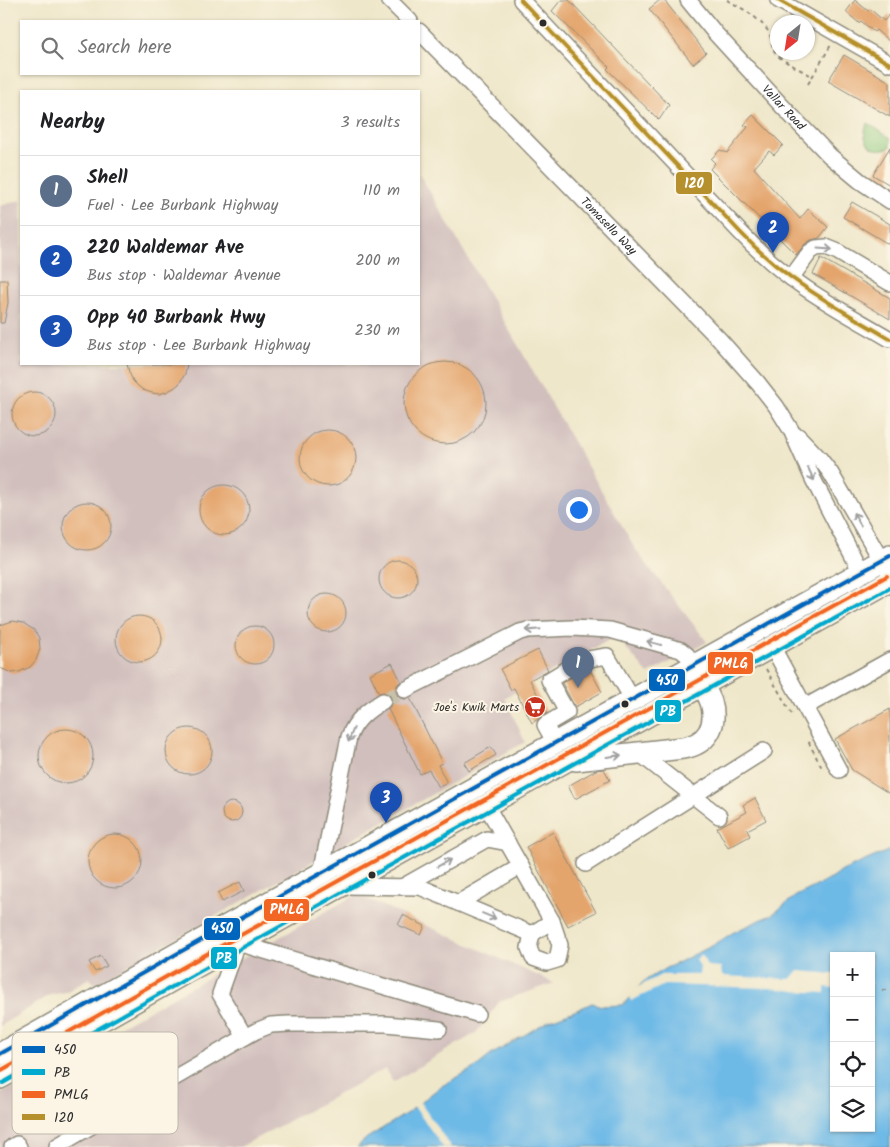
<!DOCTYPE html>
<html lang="en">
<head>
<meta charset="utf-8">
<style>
	body { margin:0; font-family:Kalam,sans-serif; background:#f2f2f2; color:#202124 }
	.controls { position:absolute; right:15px; bottom:15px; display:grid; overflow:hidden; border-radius:0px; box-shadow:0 1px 4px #0004 }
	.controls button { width:45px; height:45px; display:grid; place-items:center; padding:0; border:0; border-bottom:1px solid #e0e0e0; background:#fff; color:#202124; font:25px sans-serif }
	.compass { position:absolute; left:770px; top:15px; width:45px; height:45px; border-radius:50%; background:#fff; box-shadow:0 1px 4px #0004; rotate:210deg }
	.you { position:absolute; left:578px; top:509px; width:18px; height:18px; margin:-12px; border:4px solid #fff; border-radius:50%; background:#1a73e8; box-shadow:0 0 0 8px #1a73e833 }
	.badge { display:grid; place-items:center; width:32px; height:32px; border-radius:50%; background:#c8321e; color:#fff; font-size:16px; font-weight:700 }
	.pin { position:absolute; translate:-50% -41px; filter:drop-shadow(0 1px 2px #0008) }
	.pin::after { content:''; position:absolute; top:26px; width:18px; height:15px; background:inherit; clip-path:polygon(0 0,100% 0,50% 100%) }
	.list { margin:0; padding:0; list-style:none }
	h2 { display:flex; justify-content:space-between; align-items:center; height:65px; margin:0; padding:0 20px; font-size:21px }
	h2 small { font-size:16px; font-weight:400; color:#757577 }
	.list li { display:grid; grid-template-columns:32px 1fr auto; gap:15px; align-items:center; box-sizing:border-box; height:70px; padding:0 20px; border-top:1px solid #e0e0e0 }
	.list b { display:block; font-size:19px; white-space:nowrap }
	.list p { margin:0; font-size:16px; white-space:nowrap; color:#757577 }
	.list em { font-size:16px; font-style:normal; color:#757577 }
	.icon { flex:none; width:28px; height:28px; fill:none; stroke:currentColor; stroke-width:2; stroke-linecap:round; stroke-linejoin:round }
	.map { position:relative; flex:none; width:890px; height:1147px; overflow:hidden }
	.search { position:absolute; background:#fff; box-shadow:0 1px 4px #0004; left:20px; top:20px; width:400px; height:55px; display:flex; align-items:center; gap:12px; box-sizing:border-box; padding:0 18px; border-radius:0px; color:#757577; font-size:19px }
	.panel { position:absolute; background:#fff; box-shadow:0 1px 4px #0004; left:20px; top:90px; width:400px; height:275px; border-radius:0px }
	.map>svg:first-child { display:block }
</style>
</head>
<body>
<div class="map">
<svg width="890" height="1147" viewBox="0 0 890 1147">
	<rect width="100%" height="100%" fill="#fcf5e5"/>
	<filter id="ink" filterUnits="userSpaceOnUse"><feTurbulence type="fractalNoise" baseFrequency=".02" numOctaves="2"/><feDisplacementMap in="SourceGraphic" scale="10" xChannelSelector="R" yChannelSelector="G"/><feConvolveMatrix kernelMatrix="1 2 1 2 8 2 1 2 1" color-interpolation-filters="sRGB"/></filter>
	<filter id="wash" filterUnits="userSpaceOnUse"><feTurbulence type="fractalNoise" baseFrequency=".0096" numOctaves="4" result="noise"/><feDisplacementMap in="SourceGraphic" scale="20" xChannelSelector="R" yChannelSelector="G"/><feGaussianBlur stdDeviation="1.12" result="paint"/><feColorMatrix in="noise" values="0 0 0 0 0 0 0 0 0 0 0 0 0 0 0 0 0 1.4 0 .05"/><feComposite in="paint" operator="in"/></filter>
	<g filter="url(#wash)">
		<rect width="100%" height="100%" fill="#efe7ca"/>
		<g fill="#d1bfbd">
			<path d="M419,173L635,549L707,642L648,674L616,636L505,698L525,742L95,984L89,978L66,992L50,995L0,1026V206L21,200V364H419Z"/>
			<path d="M357,894L554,983L499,1002L476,1033L393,1082L385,1069L240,1147H0V1094Z"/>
		</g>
		<path fill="#8dc97e" stroke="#5c7a54" d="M868,123L890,138V147C873,156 858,140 868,123Z"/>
		<path fill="#6ebae7" stroke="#4c7289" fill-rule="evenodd" d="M890,850V1147H357L367,1138L409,1112L440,1087L476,1067L491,1055L548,1021L577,1010L592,1003L602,1006L623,1005L643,982L666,968L680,962L691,956L712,946L734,932L773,914L796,896L833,878L842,871ZM834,956H871V1128H834Z"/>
		<g fill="#efe7ca">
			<path d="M702,955L707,966L721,967L722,976L790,979L799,971L834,974V988L825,987V993L795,991L770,988L664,985L631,1001L629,997L623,1000L634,989L661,975H699L700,967L696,959Z"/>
			<path d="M419,1101L451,1147H443L413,1105Z"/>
		</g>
		<g id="blocks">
			<g fill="#e4a56d">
				<path d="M561,0H569L669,105L659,120L607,69L609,67L552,11Z"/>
				<path d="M660,0H664L706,53L693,64L649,9Z"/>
				<path d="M855,0L868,11L870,9L884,21L890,14V42L876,30L874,32L861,21L859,23L846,12Z"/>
				<path d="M844,55L890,82V117L828,81Z"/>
				<path d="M753,115L783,145L774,155L769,151L754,168L800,219L808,209L828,227L819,238L811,240L805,244L796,255L710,169L715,163L711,159L720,150L727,153L748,127L744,125Z"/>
				<path d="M890,147V185L873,175Z"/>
				<path d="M852,202L890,224V245L843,217Z"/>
				<path d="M821,258L890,298V319L813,274Z"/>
				<path d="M0,280H7L8,303L4,323H0Z"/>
				<circle cx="445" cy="403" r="41"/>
				<path d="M127,364H187L185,374L179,384L174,388L166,392L159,394L152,393L143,390L138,386L133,381L129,372Z"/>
				<circle cx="34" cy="414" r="22"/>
				<circle cx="328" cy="458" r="28"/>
				<circle cx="224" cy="510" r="25"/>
				<circle cx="87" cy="526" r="24"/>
				<circle cx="398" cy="579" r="19"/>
				<circle cx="327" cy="613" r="19"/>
				<circle cx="139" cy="639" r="23"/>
				<path d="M13,621L23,623L34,630L39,638L40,649L36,660L30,667L19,672L12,673L0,668V625Z"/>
				<circle cx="255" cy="645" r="19"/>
				<path d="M538,650L548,670L530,680L547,713L532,723L514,688L511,690L500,669Z"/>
				<path d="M392,663L401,681L397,685L396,689V694L400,698L405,699L410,698L442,763L438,765L447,783L439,787L429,770L420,774L388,709L391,705L392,701L391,696L387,693L383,692L379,693L370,674Z"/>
				<path d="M589,668L602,692L575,707L562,683L585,669Z"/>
				<path d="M890,709V794L852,770L835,739Z"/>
				<circle cx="189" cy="751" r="23"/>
				<circle cx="66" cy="756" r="27"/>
				<path d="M491,747L496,755L469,771L464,763Z"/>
				<path d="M604,769L610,780L575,799L568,786L596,770Z"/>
				<path d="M755,798L766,820L747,830L750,836L728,848L717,828L747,812L743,805Z"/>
				<circle cx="232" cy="812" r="10"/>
				<path d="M553,832L596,912L568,926L526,847Z"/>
				<circle cx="115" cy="861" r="27"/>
				<path d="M240,882L244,891L222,902L218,893Z"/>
				<path d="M403,915L425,926L421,935L398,925Z"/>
				<path d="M101,956L107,966L95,972L89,962Z"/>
			</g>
		</g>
	</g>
	<g filter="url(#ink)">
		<use href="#blocks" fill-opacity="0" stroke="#8d897a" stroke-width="1"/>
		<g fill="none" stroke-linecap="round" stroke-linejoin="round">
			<path stroke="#c8c1aa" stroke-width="15" stroke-dasharray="15 8" stroke-linecap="butt" d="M383,701L405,690"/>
			<g stroke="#8d897a" stroke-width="18">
				<g id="minor">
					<path d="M389,0L410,21"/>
					<path d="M521,0L740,232C759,252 779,270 801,285C829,305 860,321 890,339"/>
					<path id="s1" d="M688,0L715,33L782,106L830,156L860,181L890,201"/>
					<path d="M778,0L890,64"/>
					<path id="s2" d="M419,31L719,339L758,383L776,406L791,430L813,479L861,572"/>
					<path d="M791,278L810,252L816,248L826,247L836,251L890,283"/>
					<path d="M798,436L820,459L830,472L886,568"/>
					<path d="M772,646L839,770"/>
					<path d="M405,690L520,632L528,630L572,628L610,630L681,650L687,655L694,666"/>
					<path d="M805,707L890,660"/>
					<path d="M555,743L545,725L567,712L549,680L582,660L607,656L633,700"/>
					<path d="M639,753L719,816"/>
					<path d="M486,805L552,921L560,945L557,960L547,963L533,958L529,948L532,934"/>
					<path d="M586,864L764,751"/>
					<path d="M321,873L349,737C355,720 368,710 383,701"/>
					<path d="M344,886L420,887L532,934L552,921"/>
					<path d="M402,887L487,839L508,843"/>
					<path d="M458,903L521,866"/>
					<path d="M245,1037L256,1031L271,1025L289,1024H386L439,1029"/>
					<path d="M57,1146L245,1037L220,994L238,943L477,1014"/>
					<path d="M12,1147L17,1144L19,1147"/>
				</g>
			</g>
			<g stroke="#8d897a" stroke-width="24">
				<g id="highway">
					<path d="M576,760L683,748C707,744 718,726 711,702C707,692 702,683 697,673"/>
					<path d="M0,1054L180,952L890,556"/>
					<path d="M0,1078L190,970L890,581"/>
				</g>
			</g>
			<g stroke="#8d897a" stroke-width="2" stroke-dasharray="4 4" stroke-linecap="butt">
				<path d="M727,0C742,8 758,17 768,31C774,40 769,47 778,56C786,63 803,71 812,76"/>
				<path d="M808,84L831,45"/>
				<path d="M766,669L791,713L795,715"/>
				<path d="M810,742L809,743L822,768"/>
				<path d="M882,990H890"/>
			</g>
			<use href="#minor" stroke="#fff" stroke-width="15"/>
			<use href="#highway" stroke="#fff" stroke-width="21"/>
			<g stroke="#fcf5e5" stroke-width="8">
				<path id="bus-1" d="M0,1054L180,952L890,556"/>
			</g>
			<g stroke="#fcf5e5" stroke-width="8">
				<path id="bus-2" d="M3,1083L193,975L890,588"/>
			</g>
			<g stroke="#fcf5e5" stroke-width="8">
				<path id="bus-3" d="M0,1071L187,965L887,576"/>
			</g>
			<g stroke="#fcf5e5" stroke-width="8">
				<g id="bus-4">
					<path d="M521,0L740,232C756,249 773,264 792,278C823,301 857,319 890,339"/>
					<path d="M778,0L890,64"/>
				</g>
			</g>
			<use href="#bus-1" stroke="#0065bd" stroke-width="4"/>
			<use href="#bus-2" stroke="#00a9ce" stroke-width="4"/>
			<use href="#bus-3" stroke="#f26522" stroke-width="4"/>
			<use href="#bus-4" stroke="#b5902c" stroke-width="4"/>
		</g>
		<defs><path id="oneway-shaft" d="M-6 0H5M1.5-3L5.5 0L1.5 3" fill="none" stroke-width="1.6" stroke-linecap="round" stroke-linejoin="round" transform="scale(1.25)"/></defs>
		<g stroke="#a0a0a0">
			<use href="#oneway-shaft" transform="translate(825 249) rotate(4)"/>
			<use href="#oneway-shaft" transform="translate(811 474) rotate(65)"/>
			<use href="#oneway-shaft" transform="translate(857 519) rotate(-120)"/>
			<use href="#oneway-shaft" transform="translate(533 630) rotate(175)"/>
			<use href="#oneway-shaft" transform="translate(654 643) rotate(-165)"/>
			<use href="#oneway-shaft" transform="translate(351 735) rotate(111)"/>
			<use href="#oneway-shaft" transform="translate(614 756) rotate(-7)"/>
			<use href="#oneway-shaft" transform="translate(444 863) rotate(-29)"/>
			<use href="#oneway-shaft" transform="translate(489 916) rotate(22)"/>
		</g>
	</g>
	<defs>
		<g id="supermarket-disc" transform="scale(1.125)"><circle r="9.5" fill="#c8321e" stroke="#fcf5e5"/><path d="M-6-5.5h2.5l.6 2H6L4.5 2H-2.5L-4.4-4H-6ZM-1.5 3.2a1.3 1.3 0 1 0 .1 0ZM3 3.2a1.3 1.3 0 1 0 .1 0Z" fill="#fff"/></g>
	</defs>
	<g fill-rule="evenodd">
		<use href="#supermarket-disc" x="535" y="707"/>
	</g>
	<g fill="#2b2b2b" stroke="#fcf5e5" stroke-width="2">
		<circle cx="543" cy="23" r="4.5"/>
		<circle cx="625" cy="704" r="4.5"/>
		<circle cx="372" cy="875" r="4.5"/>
	</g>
	<g text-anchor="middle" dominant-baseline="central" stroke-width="4" stroke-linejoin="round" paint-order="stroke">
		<g font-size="12" fill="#2b2b2b" stroke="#fcf5e5">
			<text stroke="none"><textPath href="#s1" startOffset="144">Vallar Road</textPath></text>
			<text stroke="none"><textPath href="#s2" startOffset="272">Tomasello Way</textPath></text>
		</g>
		<g font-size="12" fill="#2b2b2b" stroke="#fcf5e5" text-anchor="end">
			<text x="519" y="707">Joe's Kwik Marts</text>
		</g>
	</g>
	<rect x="12" y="1032" width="166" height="102" rx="8" fill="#fcf5e5" stroke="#bdb8ad" stroke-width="1"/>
	<rect x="22" y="1046" width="23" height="7" fill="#0065bd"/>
	<rect x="22" y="1069" width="23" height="6" fill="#00a9ce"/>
	<rect x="22" y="1091" width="23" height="7" fill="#f26522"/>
	<rect x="22" y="1114" width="23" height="6" fill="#b5902c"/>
	<g font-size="14" fill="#2b2b2b">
		<text x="54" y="1054">450</text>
		<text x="54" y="1077">PB</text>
		<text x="54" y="1099">PMLG</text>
		<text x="54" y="1122">120</text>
	</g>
	<g stroke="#fcf5e5" stroke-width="2">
		<rect x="675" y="171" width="38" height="24" rx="5" fill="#b5902c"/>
		<rect x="707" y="651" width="47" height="24" rx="5" fill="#f26522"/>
		<rect x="648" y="668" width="38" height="24" rx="5" fill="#0065bd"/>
		<rect x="654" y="699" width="28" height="24" rx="5" fill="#00a9ce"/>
		<rect x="263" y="898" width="47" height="24" rx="5" fill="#f26522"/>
		<rect x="203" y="917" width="38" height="24" rx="5" fill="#0065bd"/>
		<rect x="210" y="946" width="28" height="24" rx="5" fill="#00a9ce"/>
	</g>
	<g font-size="14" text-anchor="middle" font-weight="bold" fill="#fff">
		<text x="694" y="188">120</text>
		<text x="731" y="668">PMLG</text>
		<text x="667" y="685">450</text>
		<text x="668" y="716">PB</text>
		<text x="287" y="914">PMLG</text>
		<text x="222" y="933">450</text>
		<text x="224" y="963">PB</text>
	</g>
</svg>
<div class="controls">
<button>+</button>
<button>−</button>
<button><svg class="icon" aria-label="locate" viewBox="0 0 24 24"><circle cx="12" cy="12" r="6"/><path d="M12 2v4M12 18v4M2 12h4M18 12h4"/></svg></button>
<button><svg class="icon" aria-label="layers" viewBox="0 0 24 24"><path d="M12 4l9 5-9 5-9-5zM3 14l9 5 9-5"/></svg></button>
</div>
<svg class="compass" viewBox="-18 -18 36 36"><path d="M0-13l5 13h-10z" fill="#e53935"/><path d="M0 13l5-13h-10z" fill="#757577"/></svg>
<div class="you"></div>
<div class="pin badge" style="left:578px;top:688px;background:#5c6f8a">1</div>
<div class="pin badge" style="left:773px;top:253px;background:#1a4fb4">2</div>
<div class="pin badge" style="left:386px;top:823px;background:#1a4fb4">3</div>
<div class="search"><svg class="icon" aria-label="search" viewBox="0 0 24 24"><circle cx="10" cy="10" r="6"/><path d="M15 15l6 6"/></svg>Search here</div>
<section class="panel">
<h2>Nearby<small>3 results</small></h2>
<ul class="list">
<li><span class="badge" style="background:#5c6f8a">1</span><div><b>Shell</b><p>Fuel · Lee Burbank Highway</p></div><em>110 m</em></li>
<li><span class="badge" style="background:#1a4fb4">2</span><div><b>220 Waldemar Ave</b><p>Bus stop · Waldemar Avenue</p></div><em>200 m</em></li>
<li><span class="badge" style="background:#1a4fb4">3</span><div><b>Opp 40 Burbank Hwy</b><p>Bus stop · Lee Burbank Highway</p></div><em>230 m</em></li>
</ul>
</section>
</div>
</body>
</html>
